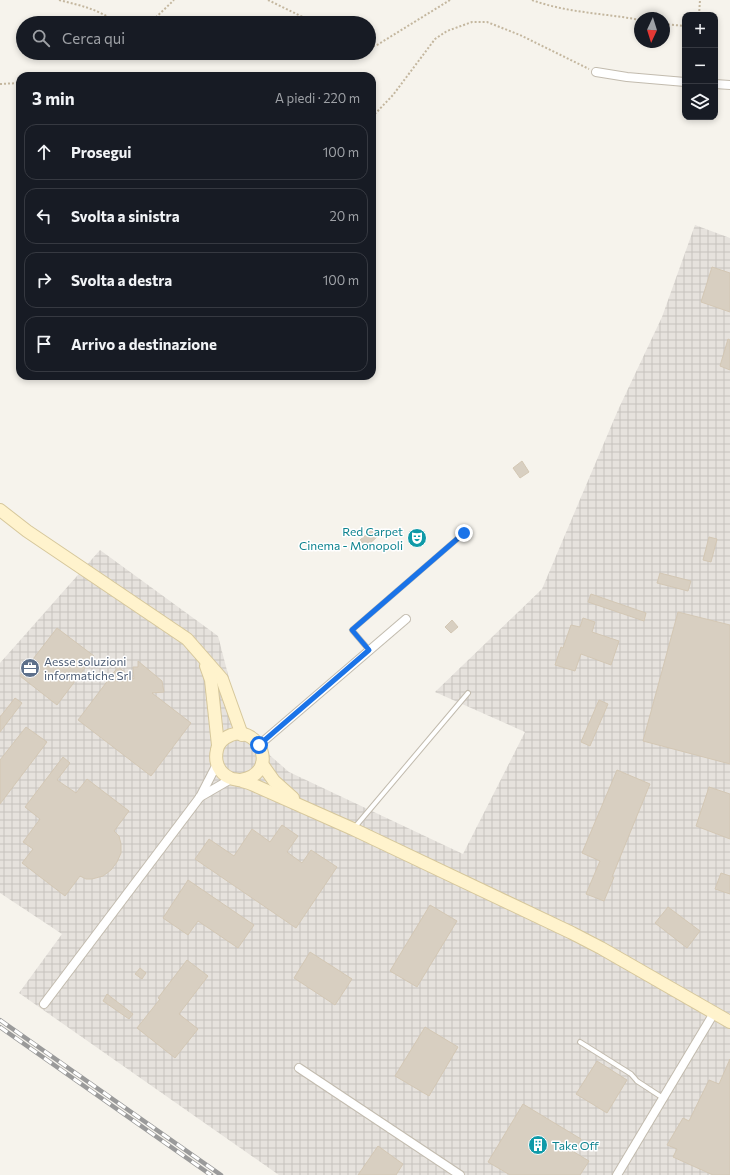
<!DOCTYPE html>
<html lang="it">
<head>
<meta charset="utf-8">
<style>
	body { margin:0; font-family:Commissioner,sans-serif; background:#20242c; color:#f1f3f6 }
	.controls { position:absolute; right:12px; top:12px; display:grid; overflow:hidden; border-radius:8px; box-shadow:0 2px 6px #0003 }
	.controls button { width:36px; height:36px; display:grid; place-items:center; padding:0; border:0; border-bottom:1px solid #363941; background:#171b24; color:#f1f3f6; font:20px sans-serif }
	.compass { position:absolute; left:634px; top:12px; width:36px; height:36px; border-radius:50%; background:#171b24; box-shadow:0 2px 6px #0003; rotate:184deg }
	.stop { position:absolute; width:12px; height:12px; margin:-9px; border:3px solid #1a73e8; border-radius:50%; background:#fff }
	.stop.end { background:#1a73e8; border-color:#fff; box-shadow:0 1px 4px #0008 }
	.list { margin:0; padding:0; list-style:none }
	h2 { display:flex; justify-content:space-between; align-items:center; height:52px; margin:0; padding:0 16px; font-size:17px }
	h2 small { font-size:13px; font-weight:400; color:#9ea1a6 }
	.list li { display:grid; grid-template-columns:26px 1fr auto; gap:12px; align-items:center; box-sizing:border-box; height:56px; margin:0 8px 8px; padding:0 8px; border:1px solid #363941; border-radius:12px }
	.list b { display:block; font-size:15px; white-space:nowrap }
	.list em { font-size:13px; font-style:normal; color:#9ea1a6 }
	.icon { flex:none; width:22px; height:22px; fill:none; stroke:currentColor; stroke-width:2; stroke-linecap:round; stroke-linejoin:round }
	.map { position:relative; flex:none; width:730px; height:1175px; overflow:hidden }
	.search { position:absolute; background:#171b24; box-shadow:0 2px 6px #0003; left:16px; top:16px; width:360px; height:44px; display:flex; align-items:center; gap:10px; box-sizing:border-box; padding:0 14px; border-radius:22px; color:#9ea1a6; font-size:15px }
	.panel { position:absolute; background:#171b24; box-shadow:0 2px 6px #0003; left:16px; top:72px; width:360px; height:308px; border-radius:12px }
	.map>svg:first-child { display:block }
</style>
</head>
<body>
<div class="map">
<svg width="730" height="1175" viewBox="0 0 730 1175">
	<defs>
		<pattern id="industrial-grid" width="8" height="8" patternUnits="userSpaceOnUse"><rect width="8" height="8" fill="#e6e2dd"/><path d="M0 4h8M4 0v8" fill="none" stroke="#c7c3be"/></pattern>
	</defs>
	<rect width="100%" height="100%" fill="#f6f3ec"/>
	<path fill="url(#industrial-grid)" d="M695,225L730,238V1175H279L19,993L62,934L0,893V663L100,550L218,636L243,732L289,772L463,854L525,732L435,692L542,589L618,410L662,317Z"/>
	<g fill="#d8cfc1" stroke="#d3c7b4">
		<path d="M712,267L730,273V312L701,302Z"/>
		<path d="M728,339L730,340V370L720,366Z"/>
		<path d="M522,461L529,472L520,478L513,468Z"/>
		<path d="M373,529L379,535L366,547L360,540Z"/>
		<path d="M709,537L717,539L711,562L703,560Z"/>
		<path d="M660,573L691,581L688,591L657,583Z"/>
		<path d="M591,594L646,613L644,621L588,602Z"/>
		<path d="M678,612L730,625V764L643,741Z"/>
		<path d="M583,618L595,622L592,632L619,641L611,665L581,654L575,671L555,665L561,647L563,648L571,625L580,627Z"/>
		<path d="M452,620L458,627L451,633L445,627Z"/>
		<path d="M57,628L94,656L57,705L20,676Z"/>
		<path d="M138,661L162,681L164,692L152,693L191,723L151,776L78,720L118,667L134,679L133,667H138Z"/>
		<path d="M15,698L22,703L0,732V717Z"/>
		<path d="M599,700L608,704L590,746L581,742Z"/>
		<path d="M26,727L47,742L0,804V760Z"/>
		<path d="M63,757L70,763L57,780L76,793L87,779L129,811L114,831L119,836L121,844V853L117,862L111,870L103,876L92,879H86L80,876L65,896L22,863L33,849L23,842L40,819L25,807Z"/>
		<path d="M617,770L650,784L612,877H614L604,901L586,894L600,861L582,853Z"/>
		<path d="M709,787L730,794V839L696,826Z"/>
		<path d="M282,825L298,836L287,852L302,863L311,850L337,867L296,928L195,859L209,839L234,856L252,829L270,842Z"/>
		<path d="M721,873L730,876V894L715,889Z"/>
		<path d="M188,880L254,925L238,948L198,921L188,935L163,918Z"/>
		<path d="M430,905L457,921L417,987L390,971Z"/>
		<path d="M668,907L700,931L687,948L655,923Z"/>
		<path d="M310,952L352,979L335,1005L294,978Z"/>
		<path d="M187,960L208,976L179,1014L198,1029L175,1058L137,1028L160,999L158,998Z"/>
		<path d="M140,968L146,973L142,979L135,974Z"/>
		<path d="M107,994L133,1014L129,1019L103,1001Z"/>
		<path d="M425,1027L458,1047L429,1096L395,1076Z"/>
		<path d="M730,1059V1175H713L673,1157L677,1149L667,1145L683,1118L689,1121L709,1080L719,1084Z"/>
		<path d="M597,1061L627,1080L607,1113L576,1094Z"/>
		<path d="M523,1104L581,1139L574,1152L589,1161L580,1175H510L488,1162Z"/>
		<path d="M378,1146L403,1164L396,1175H358Z"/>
	</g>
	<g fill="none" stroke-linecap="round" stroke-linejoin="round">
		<g stroke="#c2bbae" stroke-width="6">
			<g id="lane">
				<path d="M369,650L352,630L464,533"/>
				<path d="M355,827L468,693"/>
				<path d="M580,1042L631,1074L637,1081L663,1098"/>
			</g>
		</g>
		<g stroke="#c2bbae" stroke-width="10">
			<g id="street">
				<path d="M596,72L627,77L685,82"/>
				<path d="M715,84L730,85"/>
				<path d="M259,745L406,619"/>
				<path d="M200,797L231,779"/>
				<path d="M44,1004L200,797L217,764"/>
				<path d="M299,1068L460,1175"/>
				<path d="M617,1175L714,1013"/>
			</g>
		</g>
		<g stroke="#d6c79b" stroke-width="14">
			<g id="secondary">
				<path d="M0,510L27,531L187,639L222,679L242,735"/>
				<path d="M206,666L211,680L218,745"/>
				<path d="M262,764L274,781L293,798"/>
				<path d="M241,780C280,773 260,725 231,735C224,738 218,743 217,750C214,762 219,773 230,778C234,780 238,779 242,781C247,782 252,784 256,786L353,829L572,933L601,948L730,1022"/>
			</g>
		</g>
		<g stroke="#c4b79f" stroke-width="2" stroke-dasharray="2 2" stroke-linecap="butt">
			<path d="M59,0C83,6 97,9 118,23"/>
			<path d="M268,0L315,23"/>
			<path d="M532,0C567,13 604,13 640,20"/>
			<path d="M699,15L700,0"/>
			<path d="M150,23L174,0"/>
			<path d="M664,24L685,26"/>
			<path d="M369,47L377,45L450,0"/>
			<path d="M0,84L20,83"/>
			<path d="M372,117L393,95L435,39L447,31L472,22H487L520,35L589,69"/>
		</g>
		<use href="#lane" stroke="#fff" stroke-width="4"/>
		<use href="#street" stroke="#fff" stroke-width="8"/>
		<use href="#secondary" stroke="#fff3cd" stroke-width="12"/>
		<g stroke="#9a9a9a" stroke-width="4.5">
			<g id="rail">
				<path d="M0,1020L221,1175"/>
				<path d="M0,1027L211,1175"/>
			</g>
		</g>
		<use href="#rail" stroke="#fff" stroke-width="3" stroke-dasharray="9" stroke-linecap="butt"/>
	</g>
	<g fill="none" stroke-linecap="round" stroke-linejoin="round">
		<path stroke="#1a73e8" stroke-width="5" d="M259,745L369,650L352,630L464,533"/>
	</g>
	<defs>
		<g id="theatre-disc" transform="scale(1)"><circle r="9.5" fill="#0f9aa8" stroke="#fff"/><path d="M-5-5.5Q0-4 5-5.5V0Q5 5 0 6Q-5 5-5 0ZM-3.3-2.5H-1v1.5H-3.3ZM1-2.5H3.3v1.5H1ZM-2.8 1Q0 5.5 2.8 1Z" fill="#fff"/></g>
		<g id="office-disc" transform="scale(1)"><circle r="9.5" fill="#5c6f8a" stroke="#fff"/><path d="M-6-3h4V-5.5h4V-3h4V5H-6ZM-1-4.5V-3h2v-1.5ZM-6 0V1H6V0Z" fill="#fff"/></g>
		<g id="building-disc" transform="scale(1)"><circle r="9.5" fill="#0f9aa8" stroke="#fff"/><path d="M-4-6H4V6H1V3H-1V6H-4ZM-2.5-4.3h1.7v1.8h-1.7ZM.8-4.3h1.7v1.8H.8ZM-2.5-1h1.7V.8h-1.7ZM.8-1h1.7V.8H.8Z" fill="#fff"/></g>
	</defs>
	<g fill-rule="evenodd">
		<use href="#theatre-disc" x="417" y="538"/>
		<use href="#office-disc" x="30" y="668"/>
		<use href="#building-disc" x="538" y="1145"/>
	</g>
	<g text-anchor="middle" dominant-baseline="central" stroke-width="3" stroke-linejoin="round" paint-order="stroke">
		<g font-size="12" fill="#0d838f" stroke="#fff" text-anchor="end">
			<text x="403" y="531">Red Carpet<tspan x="403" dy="14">Cinema - Monopoli</tspan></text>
			<text x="552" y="1145" text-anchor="start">Take Off</text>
		</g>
		<g font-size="12" fill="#4e5e75" stroke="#fff" text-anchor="start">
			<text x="44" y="661">Aesse soluzioni<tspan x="44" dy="14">informatiche Srl</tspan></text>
		</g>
	</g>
</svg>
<div class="controls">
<button>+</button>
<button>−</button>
<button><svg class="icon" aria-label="layers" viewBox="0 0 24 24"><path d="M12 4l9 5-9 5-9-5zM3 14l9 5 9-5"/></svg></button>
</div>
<svg class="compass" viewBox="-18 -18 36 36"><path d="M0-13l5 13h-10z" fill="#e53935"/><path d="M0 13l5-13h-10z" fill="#9ea1a6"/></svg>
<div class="stop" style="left:259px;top:745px"></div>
<div class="stop end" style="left:464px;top:533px"></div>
<div class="search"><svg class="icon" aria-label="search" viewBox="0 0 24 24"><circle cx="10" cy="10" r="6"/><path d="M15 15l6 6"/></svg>Cerca qui</div>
<section class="panel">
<h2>3 min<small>A piedi · 220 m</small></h2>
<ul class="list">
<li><svg class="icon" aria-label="ahead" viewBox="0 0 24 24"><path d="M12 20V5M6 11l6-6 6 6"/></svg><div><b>Prosegui</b></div><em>100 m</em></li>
<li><svg class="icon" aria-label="left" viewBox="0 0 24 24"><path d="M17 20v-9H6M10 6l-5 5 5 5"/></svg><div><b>Svolta a sinistra</b></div><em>20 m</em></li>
<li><svg class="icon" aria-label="right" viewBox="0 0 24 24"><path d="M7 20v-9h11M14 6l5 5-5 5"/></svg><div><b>Svolta a destra</b></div><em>100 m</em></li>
<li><svg class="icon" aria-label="arrive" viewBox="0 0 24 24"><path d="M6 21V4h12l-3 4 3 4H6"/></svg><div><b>Arrivo a destinazione</b></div></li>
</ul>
</section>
</div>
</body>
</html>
